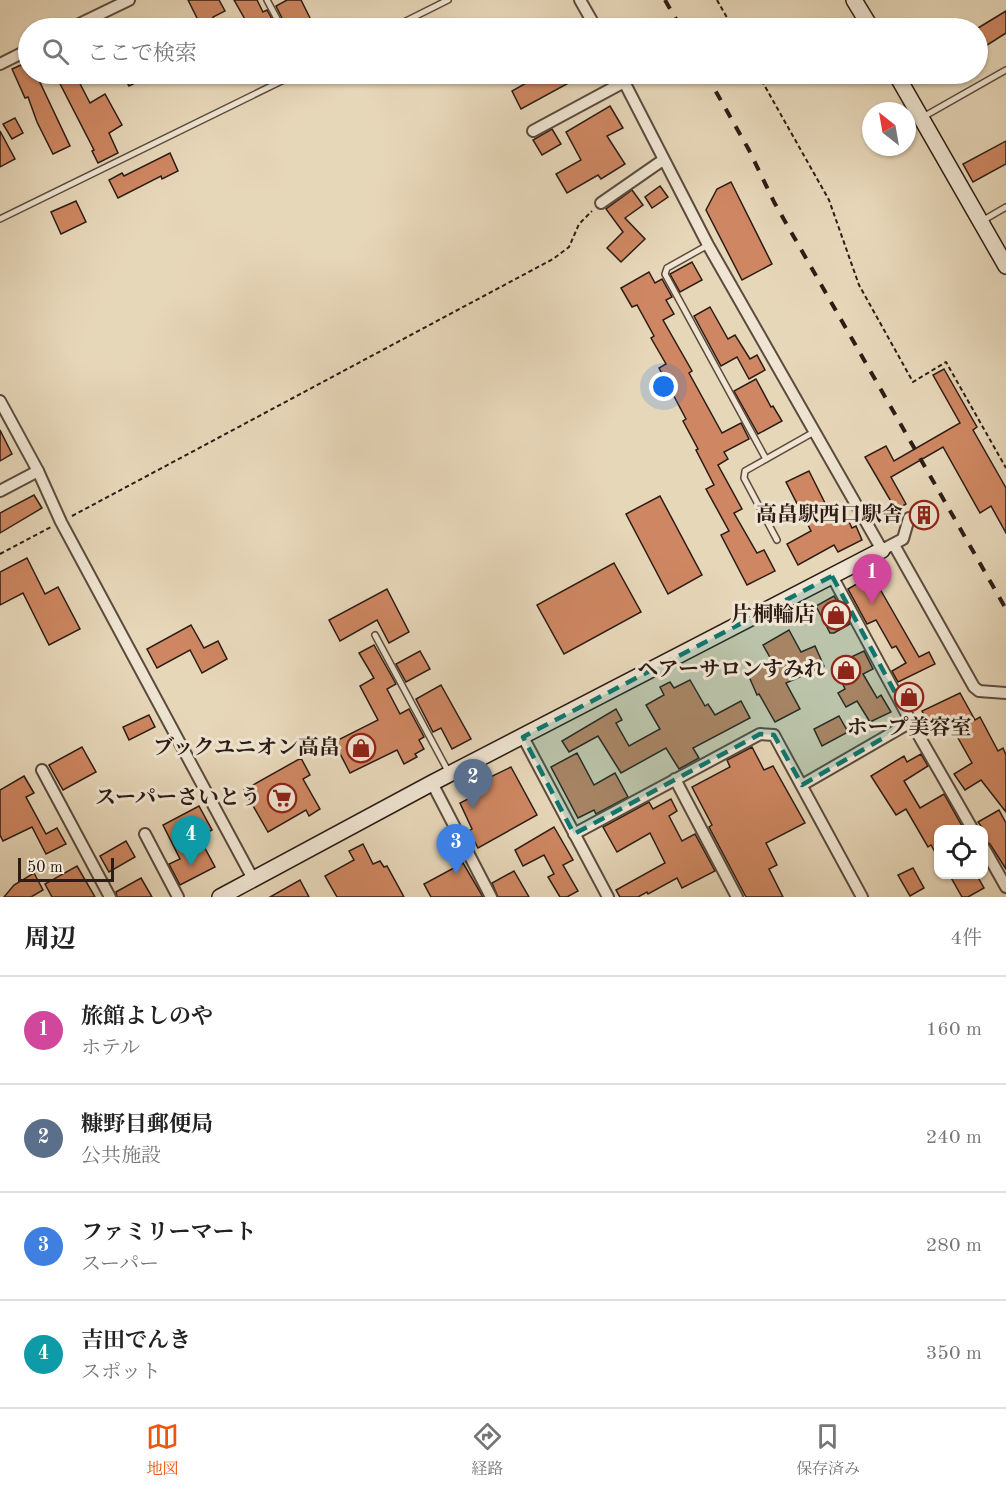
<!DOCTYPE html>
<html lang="ja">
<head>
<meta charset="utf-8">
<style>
	body { margin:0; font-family:"Old Standard TT","Noto Serif JP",serif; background:#f6f6f6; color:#222 }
	.controls { position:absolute; right:18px; bottom:18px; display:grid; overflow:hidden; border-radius:12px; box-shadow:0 2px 4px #0004 }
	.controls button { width:54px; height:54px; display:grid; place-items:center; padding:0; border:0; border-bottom:2px solid #e0e0e0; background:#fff; color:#222; font:30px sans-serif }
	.compass { position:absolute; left:862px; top:102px; width:54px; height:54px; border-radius:50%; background:#fff; box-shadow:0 2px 4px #0004; rotate:329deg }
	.scale { position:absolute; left:18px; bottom:15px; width:96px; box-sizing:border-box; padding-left:6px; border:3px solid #2c1c15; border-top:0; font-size:16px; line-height:21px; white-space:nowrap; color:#2c1c15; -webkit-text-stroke:4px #efe5d2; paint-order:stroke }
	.you { position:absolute; left:664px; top:387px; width:21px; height:21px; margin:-15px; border:4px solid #fff; border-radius:50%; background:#1a73e8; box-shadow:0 0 0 9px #1a73e833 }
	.badge { display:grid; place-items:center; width:39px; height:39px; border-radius:50%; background:#ea580c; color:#fff; font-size:20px; font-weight:700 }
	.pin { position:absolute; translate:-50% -50px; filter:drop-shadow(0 2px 3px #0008) }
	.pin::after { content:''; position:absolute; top:32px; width:21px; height:18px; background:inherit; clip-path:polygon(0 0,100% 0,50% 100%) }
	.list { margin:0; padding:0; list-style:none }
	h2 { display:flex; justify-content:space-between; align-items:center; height:78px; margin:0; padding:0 24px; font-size:26px }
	h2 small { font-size:20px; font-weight:400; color:#767676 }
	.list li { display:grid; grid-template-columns:39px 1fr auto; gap:18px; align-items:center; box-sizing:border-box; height:108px; padding:0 24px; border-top:2px solid #e0e0e0 }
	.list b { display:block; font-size:22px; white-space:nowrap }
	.list p { margin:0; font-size:20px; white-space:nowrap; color:#767676 }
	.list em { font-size:20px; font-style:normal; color:#767676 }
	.icon { flex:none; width:33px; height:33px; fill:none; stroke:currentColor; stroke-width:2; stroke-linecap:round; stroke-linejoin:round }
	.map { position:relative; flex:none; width:1006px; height:897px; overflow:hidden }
	.search { position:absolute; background:#fff; box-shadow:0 2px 4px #0004; left:18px; right:18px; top:18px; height:66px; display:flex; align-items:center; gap:15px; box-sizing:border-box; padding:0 21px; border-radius:33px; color:#767676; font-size:22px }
	.sheet { height:510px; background:#fff }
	nav { display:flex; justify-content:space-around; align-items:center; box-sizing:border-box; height:84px; border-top:2px solid #e0e0e0; background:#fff; font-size:16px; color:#767676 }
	nav a { display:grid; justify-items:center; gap:3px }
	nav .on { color:#ea580c }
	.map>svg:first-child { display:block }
</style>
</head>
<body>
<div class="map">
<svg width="1006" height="897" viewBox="0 0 1006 897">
	<rect width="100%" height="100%" fill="#e7d7b9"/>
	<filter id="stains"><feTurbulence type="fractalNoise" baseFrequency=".00333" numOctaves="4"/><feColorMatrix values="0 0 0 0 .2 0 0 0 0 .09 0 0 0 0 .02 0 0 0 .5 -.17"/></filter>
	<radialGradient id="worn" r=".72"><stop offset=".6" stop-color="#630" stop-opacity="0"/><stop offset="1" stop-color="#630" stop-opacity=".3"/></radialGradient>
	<g fill="#ce8762" stroke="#2c1c15" stroke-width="1.5">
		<path d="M188,0H219L225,11L213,17L219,28H202Z"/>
		<path d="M234,0H257L263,12L267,10L277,28H250Z"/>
		<path d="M287,0H301L315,28H287L276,6Z"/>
		<path d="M1006,11V33L978,51V28Z"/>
		<path d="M28,62V74H36L70,146L53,154L37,122L28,97L25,98L12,69Z"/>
		<path d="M55,74H75L90,103L105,94L122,125L109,133L118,153L98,163L92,151L94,150Z"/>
		<path d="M122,74H153L129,86Z"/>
		<path d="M532,74H585L521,109L512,91L535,78Z"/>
		<path d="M610,106L623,128L607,136L625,164L601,179L598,175L567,193L556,174L581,160L566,132Z"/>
		<path d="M15,118L23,133L12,139L3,124Z"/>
		<path d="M552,129L561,144L542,155L533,140Z"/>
		<path d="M0,131L15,159L0,167Z"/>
		<path d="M1006,141V164L973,182L963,164Z"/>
		<path d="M170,153L178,171L162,179L161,176L118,198L109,180L122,173L124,176Z"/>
		<path d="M731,182L772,264L742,280L706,210L717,189Z"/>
		<path d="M660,186L668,197L652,208L645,197Z"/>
		<path d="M632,190L643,205L625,218L645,239L621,262L607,248L623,232L606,209Z"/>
		<path d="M76,201L86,222L61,234L51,212Z"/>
		<path d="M692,262L702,280L680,292L670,274Z"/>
		<path d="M649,272L655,283L662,279L672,297L666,300L674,314L663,320L692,371L689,373L722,433L741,423L749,439L724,452L728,459L718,465L742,509L734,513L757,553L764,550L775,571L747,585L721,535L729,531L706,489L714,485L696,450L698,449L683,421L686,419L659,368L666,364L651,338L654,336L637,305L632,307L621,288Z"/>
		<path d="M710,307L728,339L735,335L750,359L757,355L765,370L749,379L737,357L721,366L694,316Z"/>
		<path d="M944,369L977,427L973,430L1006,488V533L991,506L980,513L943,447L891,477L906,504L896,510L865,457L886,446L894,461L960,423L933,375Z"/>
		<path d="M756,379L771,407L773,406L782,421L758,434L734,391Z"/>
		<path d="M0,430L12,454L0,461Z"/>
		<path d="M809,471L831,515L843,509L852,528L856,526L862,540L838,552L834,545L798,565L787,544L811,531L786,482Z"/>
		<path d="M34,495L42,508L0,533V513Z"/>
		<path d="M660,496L702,575L668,594L626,514Z"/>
		<path d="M27,558L45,594L58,587L80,629L49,645L23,593L0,605V572Z"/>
		<path d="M614,563L641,612L564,654L537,605Z"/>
		<path d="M872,575L919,657L929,652L935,664L898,682L892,671L906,663L896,646L892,648L876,620L867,624L848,589Z"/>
		<path d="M387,589L409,632L389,643L377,620L340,641L329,620Z"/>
		<path d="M834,596L850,624L834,633H830L816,606Z"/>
		<path d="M191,625L204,648L218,641L227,659L202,673L190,650L157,668L147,649Z"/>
		<path d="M789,630L801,652L815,646L824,666L786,683L800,709L775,722L759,694L757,695L747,672L772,661L763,645Z"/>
		<path d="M374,645L396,684L387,689L400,714L409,709L424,737L419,740L424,749L415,754L417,757L404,764L397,750L350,773L334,742L378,720L360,686L374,678L359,653Z"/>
		<path d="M420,651L430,669L406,682L396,664Z"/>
		<path d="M864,651L873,669L863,674L877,698L881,695L891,712L870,722L857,701L846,707L838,693L845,689L834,665Z"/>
		<path d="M690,680L705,706L708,704L715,715L741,701L750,718L693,748L699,758L679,769L666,748L621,773L598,736L569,752L562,741L616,709L622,720L616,723L629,746L660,729L646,705L664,695L660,687L670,682L674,688Z"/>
		<path d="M441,685L471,739L452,749L441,728L433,732L416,699Z"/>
		<path d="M960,693L975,720L980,717L998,751L1003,748L1006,755V812L981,780L965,790L954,774L972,763L949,722L932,731L922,711Z"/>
		<path d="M149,715L155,727L129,740L123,727Z"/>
		<path d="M839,716L848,732L822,746L814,729Z"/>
		<path d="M82,747L96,772L63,790L49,765Z"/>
		<path d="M752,747L764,770L773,766L805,823L766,843L777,865L769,869L783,897H746L709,827L712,825L692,787L730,767L727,760Z"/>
		<path d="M577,753L594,785L615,773L628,797L596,814L594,810L578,818L551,767Z"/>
		<path d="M921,754L928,766L904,781L920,808L944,794L962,826L956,830H939V859L931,845L928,847L906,809L896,815L871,776L904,756L907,762Z"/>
		<path d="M301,758L310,775L303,779L320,809L309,816L306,810L268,832L244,790Z"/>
		<path d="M511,767L537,815L478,848L469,831L472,829L460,803L486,790L482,781Z"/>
		<path d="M24,776L34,793L26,797L46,834L57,828L66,844L46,854L32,827L3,841L0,835V790Z"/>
		<path d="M671,799L677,811L669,816L682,841L695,834L715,871L682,888L677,878L648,894L647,892L638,897H620L616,890L665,863L650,833L617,852L603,827L649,802L653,809Z"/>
		<path d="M199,806L212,830L199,837L215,867L180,885L169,864L180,859L163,825Z"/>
		<path d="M999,810L1006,823V869L990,844L984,841V830L978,822Z"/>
		<path d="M554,827L573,860L563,865L578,891L567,897H560L548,877L554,874L544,855L523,866L515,850Z"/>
		<path d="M126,841L135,857L109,872L100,856Z"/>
		<path d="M363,844L373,864L380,861L384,867L387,866L404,897H337L325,876L354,860L349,851Z"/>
		<path d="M463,863L483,897H431L424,884Z"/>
		<path d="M77,866L95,897H52L45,884Z"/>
		<path d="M913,868L924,888L910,896L898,875Z"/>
		<path d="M514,871L529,897H498L492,883Z"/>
		<path d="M34,873L43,890L31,897H4L14,885Z"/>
		<path d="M949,874H976L984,888L968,897H962Z"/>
		<path d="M141,878L152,897H117L116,892Z"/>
		<path d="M300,880L309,897H270Z"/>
	</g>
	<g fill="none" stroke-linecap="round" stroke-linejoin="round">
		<g stroke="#5b4b3e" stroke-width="8">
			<g id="lane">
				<path d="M267,0L282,28"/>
				<path d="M392,28L448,0"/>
				<path d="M923,117L1006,70"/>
				<path d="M0,219L296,74"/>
				<path d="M982,221L1006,207"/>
				<path d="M708,245L667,268L665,274L766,459"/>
				<path d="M777,540L744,478L745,471L814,432"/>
				<path d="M375,635L448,771"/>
			</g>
		</g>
		<g stroke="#5b4b3e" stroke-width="14">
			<g id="street">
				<path d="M580,0L596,28"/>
				<path d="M71,28L129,0"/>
				<path d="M0,64L28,50"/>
				<path d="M620,74L708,245L882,550L903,539L909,518"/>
				<path d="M533,131L624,82"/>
				<path d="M601,203L663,160"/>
				<path d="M0,401L38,471L61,522L253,879"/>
				<path d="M0,491L38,471"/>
				<path d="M894,545L974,687L979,691L1006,693"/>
				<path d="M832,576L911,722L973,830"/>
				<path d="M523,737L608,897"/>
				<path d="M42,770L110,897"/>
				<path d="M675,779L737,897"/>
				<path d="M432,783L491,897"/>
				<path d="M802,785L911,722"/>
				<path d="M145,834L178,897"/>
				<path d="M574,834L760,734L774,735L862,897"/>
				<path d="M984,848L1006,887"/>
			</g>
		</g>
		<g stroke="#2c1c15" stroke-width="18">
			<g id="secondary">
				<path d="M854,0L871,28"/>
				<path d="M896,74L1006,266"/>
				<path d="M220,897L432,783L882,550"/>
			</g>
		</g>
		<g stroke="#2c1c15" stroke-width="2" stroke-dasharray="4.5 3" stroke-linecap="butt">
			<path d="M717,0L733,28"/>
			<path d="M758,74L829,200L859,285L913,382L946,362L1006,468"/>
			<path d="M72,516L553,259L569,247L579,224L592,211"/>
			<path d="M0,554L51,527"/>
		</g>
		<use href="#lane" stroke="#efe5d2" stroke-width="5"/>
		<use href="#street" stroke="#efe5d2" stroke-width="10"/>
		<use href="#secondary" stroke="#efe5d2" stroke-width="15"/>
		<g stroke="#2c1c15" stroke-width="4" stroke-dasharray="10 10" stroke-linecap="butt">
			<path d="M665,0L681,28"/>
			<path d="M706,74L749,150L774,202L1006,609"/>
		</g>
	</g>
	<path fill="#0f766e" fill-opacity="0.2" stroke="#0f766e" stroke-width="4.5" stroke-dasharray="12 8" stroke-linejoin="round" d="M832,576L911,722L802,785L774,735L760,734L574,834L523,737Z"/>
	<defs>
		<g id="building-ring" transform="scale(1.5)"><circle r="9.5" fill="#efe5d2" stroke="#8f2418" stroke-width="1.5"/><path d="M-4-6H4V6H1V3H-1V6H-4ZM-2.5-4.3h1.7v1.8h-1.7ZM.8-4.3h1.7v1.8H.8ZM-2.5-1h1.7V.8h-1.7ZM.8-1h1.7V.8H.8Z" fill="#8f2418"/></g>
		<g id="shop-ring" transform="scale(1.5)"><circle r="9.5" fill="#efe5d2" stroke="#8f2418" stroke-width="1.5"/><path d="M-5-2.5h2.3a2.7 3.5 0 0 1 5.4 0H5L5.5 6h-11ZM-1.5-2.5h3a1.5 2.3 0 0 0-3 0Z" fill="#8f2418"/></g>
		<g id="supermarket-ring" transform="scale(1.5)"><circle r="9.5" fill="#efe5d2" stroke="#8f2418" stroke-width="1.5"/><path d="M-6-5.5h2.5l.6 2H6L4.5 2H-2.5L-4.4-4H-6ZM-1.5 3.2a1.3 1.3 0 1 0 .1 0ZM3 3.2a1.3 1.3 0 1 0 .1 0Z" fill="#8f2418"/></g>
	</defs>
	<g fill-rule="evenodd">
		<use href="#building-ring" x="924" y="515"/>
		<use href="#shop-ring" x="836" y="615"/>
		<use href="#shop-ring" x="846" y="670"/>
		<use href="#shop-ring" x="909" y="697"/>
		<use href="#shop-ring" x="361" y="748"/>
		<use href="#supermarket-ring" x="282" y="798"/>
	</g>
	<g text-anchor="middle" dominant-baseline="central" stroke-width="6" stroke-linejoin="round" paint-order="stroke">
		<g font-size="21" font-weight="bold" fill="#2c1c15" stroke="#efe5d2" text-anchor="end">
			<text x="903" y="515">高畠駅西口駅舎</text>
			<text x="815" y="615">片桐輪店</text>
			<text x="825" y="670">ヘアーサロンすみれ</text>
			<text x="909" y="728" text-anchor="middle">ホープ美容室</text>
			<text x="340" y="748">ブックユニオン高畠</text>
			<text x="261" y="798">スーパーさいとう</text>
		</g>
	</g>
	<rect width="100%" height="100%" filter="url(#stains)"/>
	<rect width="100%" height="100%" fill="url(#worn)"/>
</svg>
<div class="controls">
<button><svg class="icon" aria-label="locate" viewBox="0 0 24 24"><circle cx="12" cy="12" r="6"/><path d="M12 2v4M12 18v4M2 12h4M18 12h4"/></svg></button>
</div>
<svg class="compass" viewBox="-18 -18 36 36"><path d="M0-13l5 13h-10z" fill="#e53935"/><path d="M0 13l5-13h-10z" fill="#767676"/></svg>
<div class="scale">50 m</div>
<div class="you"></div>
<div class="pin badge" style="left:872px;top:604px;background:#d1479c">1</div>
<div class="pin badge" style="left:473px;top:809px;background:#5c6f8a">2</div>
<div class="pin badge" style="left:456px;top:874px;background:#3f7fe0">3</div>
<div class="pin badge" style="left:191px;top:866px;background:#0f9aa8">4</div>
<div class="search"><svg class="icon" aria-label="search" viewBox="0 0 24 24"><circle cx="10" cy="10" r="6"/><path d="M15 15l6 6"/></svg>ここで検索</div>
</div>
<section class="sheet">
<h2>周辺<small>4件</small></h2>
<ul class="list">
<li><span class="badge" style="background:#d1479c">1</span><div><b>旅館よしのや</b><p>ホテル</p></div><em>160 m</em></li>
<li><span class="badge" style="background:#5c6f8a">2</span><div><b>糠野目郵便局</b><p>公共施設</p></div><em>240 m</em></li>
<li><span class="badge" style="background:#3f7fe0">3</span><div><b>ファミリーマート</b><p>スーパー</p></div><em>280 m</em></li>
<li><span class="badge" style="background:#0f9aa8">4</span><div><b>吉田でんき</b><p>スポット</p></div><em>350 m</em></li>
</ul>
</section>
<nav>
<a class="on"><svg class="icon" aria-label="map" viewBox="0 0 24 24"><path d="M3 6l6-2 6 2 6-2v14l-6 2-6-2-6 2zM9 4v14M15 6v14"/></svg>地図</a>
<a><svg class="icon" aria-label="directions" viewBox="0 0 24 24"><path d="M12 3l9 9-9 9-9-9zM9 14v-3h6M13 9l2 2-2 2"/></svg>経路</a>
<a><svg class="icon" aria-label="saved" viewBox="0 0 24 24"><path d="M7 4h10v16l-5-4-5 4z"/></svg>保存済み</a>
</nav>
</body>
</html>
